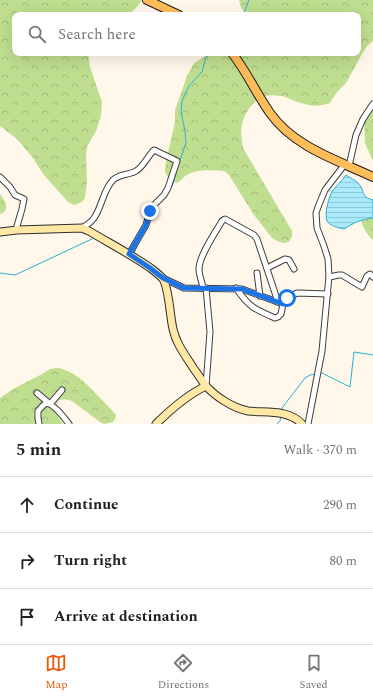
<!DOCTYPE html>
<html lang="en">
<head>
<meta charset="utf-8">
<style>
	body { margin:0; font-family:Spectral,serif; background:#f6f6f6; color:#222 }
	.stop { position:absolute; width:12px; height:12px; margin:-9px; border:3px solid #1a73e8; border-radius:50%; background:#fff }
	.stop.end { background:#1a73e8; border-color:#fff; box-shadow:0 1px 4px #0008 }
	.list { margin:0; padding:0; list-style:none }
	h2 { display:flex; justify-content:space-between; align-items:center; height:52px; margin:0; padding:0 16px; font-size:17px }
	h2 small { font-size:13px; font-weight:400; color:#767676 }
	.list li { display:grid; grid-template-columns:26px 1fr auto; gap:12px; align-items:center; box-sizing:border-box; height:56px; padding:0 16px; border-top:1px solid #e0e0e0 }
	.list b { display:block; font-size:15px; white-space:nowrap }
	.list em { font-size:13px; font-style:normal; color:#767676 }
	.icon { flex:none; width:22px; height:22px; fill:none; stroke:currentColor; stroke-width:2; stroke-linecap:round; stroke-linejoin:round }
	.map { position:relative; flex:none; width:373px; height:424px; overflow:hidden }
	.search { position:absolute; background:#fff; box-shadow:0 4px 16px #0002; left:12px; right:12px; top:12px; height:44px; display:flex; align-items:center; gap:10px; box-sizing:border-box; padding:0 14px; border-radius:8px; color:#767676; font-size:15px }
	.sheet { height:220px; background:#fff }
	nav { display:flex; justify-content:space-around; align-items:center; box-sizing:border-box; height:56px; border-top:1px solid #e0e0e0; background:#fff; font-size:11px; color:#767676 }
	nav a { display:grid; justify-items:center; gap:2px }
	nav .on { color:#ea580c }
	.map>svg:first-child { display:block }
</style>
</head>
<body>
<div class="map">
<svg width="373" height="424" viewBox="0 0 373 424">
	<defs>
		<pattern id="forest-crowns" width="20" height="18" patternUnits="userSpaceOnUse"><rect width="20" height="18" fill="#bfde8f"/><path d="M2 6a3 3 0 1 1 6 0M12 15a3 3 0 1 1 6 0" fill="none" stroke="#a3bd7a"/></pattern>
		<pattern id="water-rules" width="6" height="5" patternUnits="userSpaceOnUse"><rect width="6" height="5" fill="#aaeafb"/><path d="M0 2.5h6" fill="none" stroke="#91c7d6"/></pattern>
	</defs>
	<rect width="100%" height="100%" fill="#fff8ea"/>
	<g fill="url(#forest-crowns)">
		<path d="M0,0H142L136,8L128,15H15V53H88L90,67L102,102L101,116L96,131L87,147L86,154L87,182L85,198L82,202L74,205L68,202L44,175L33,158L17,139L0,126Z"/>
		<path d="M239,0H373V41L367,46L362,54L346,83L337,92L330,103C315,108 307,105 292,100C288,98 284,96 280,96C275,95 269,95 264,96C254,99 244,114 242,124C240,132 242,140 243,148L292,231V236L289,242L283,243L277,241L272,238L254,215L229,175L224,171C214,170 196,169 187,175C183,177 181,181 177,183L170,181L165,172L166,161L175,122V110L187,76L194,63L204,57L213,53H358V15H244V11L241,8Z"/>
		<path d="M373,101V161L365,143L364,118L365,110Z"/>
		<path d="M0,194C5,201 11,211 0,214Z"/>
		<path d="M373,199V240C366,233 358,222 363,212C366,207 370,203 373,199Z"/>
		<path d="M58,368C74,371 85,382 96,394C103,401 110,408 116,415L115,419L113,422L104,424L100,422L72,401L65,399L59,400C53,411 57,415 63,424H0V398L13,389L42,374L50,369Z"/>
	</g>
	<path fill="url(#water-rules)" stroke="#2baed8" d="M346,175C350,178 355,180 358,183C365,189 360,197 373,200V218C362,219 353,223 344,229C339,228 330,226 327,221C324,215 329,195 333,190C337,185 342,181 346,175Z"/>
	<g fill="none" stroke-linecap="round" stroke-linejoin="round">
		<g stroke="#2baed8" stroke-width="1">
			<path d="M243,15L249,0"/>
			<path d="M179,163L186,143L185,131L181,112L182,101L189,86L202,72L206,57L213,53"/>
			<path d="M171,188L173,184L176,172"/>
			<path d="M159,204L165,197"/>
			<path d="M134,253L142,236"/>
			<path d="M0,273L15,275L94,238"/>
			<path d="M319,373H322L350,387L354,352L373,355"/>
			<path d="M282,411V408L305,378L310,375L316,374"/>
			<path d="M277,424L280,421L281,416"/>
		</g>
		<g stroke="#3e3e3e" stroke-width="7">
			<g id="street">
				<path d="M349,166L356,135L363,119L373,104"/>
				<path d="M0,177L10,187L15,195L24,199L22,209L17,226V230"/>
				<path d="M82,228C86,225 91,223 94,218C102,207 103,190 113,180C119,174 129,175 136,171C144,166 147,157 154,150L177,161L168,188L164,195L151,208L146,225L129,254"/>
				<path d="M267,268L285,259L289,260L294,269"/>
				<path d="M257,273L260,296"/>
				<path d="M329,277L339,275H342L362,287L367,276L370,274L373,277"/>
				<path d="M163,278L184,288L242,289L283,304L287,298L297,293L328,294"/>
				<path d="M203,288C202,282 199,275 199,269C199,256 215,233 222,221L225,219L254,235L257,239L278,302"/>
				<path d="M236,288C249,307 254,309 275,318L278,317L281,314L283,304"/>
				<path d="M206,386L210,332L206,288"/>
				<path d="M37,393L50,404L62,390"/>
				<path d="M39,424L38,418V411C40,409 43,405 45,404C52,401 65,419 69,424"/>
				<path d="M308,424L322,351L329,276L328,259L324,246L317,228L316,213L318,207L325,190L345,164"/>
			</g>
		</g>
		<g stroke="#2d2d2d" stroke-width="9">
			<g id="secondary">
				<path d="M0,232L17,230L82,228L89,231C109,243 130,254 149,267C153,270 159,274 163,279C169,288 170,317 173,329C176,344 186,356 194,369C198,374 202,381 206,386C216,397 233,408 248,411C266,413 288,409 302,424"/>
				<path d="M156,424C171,409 187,395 206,386"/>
			</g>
		</g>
		<g stroke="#1c1c1c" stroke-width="10">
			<g id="primary">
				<path d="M147,0L179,15"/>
				<path d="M232,53C247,72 256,93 270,113C294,147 337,160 373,177"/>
			</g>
		</g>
		<use href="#street" stroke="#fff" stroke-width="5"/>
		<use href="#secondary" stroke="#ffe7a5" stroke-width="7"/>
		<use href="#primary" stroke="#ffbd5a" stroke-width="8"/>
	</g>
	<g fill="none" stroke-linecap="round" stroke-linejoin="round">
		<path stroke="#1a73e8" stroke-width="5" d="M150,211L146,225L129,254L150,268L163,278L184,288L242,289L283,304L287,298"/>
	</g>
</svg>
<div class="stop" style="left:287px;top:298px"></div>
<div class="stop end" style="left:150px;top:211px"></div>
<div class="search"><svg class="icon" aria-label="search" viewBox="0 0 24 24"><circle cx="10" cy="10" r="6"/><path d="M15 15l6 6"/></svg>Search here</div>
</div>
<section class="sheet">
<h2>5 min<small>Walk · 370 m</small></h2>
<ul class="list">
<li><svg class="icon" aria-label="ahead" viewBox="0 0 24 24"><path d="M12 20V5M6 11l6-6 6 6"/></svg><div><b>Continue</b></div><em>290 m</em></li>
<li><svg class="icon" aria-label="right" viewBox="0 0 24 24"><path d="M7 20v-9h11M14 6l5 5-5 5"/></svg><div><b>Turn right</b></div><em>80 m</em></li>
<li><svg class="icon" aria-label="arrive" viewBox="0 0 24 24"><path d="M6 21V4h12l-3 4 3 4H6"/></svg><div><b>Arrive at destination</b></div></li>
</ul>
</section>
<nav>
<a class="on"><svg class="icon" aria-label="map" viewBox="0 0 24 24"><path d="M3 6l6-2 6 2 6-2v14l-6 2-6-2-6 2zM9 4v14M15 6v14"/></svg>Map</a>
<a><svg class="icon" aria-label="directions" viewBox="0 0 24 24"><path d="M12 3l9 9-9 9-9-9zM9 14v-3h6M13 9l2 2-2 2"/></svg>Directions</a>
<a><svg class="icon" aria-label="saved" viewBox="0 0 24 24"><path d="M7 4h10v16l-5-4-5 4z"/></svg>Saved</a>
</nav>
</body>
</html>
